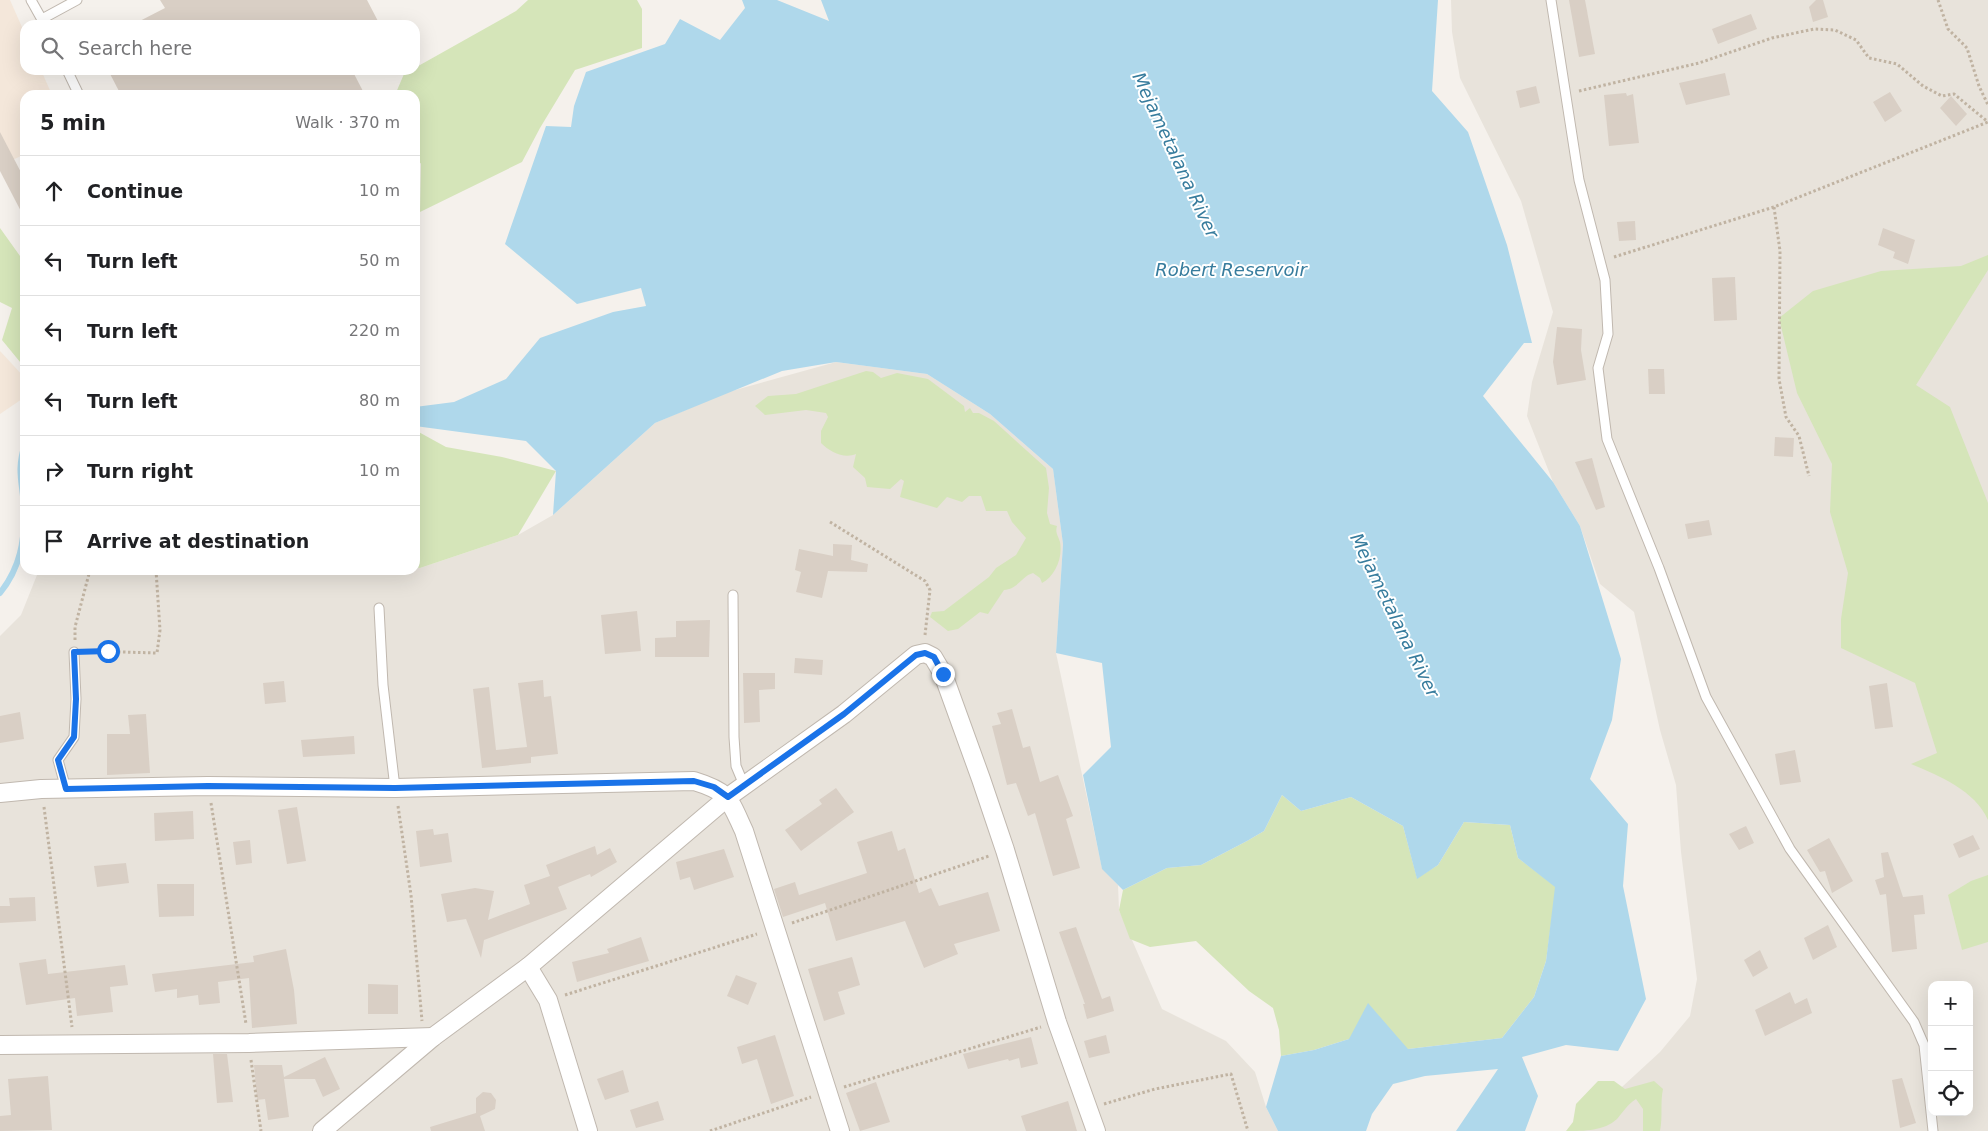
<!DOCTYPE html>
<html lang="en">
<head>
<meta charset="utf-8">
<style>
	body { margin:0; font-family:"DejaVu Sans",sans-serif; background:#f2f2f2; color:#202124 }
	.controls { position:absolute; right:15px; bottom:15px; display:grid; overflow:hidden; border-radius:10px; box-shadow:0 5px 20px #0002 }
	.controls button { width:45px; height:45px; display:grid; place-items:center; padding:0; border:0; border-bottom:1px solid #e0e0e0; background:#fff; color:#202124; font:25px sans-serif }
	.stop { position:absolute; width:15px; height:15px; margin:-11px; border:4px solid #1a73e8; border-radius:50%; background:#fff }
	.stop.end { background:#1a73e8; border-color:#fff; box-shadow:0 1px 5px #0008 }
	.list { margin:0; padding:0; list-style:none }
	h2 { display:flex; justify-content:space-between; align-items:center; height:65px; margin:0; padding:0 20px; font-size:21px }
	h2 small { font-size:16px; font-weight:400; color:#757577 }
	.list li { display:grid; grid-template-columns:32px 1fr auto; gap:15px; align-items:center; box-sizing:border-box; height:70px; padding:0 20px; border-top:1px solid #e0e0e0 }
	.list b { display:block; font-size:19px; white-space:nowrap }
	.list em { font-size:16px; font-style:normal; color:#757577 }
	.icon { flex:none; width:28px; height:28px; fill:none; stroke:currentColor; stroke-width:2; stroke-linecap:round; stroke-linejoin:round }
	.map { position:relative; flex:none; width:1988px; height:1131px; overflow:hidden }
	.search { position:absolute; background:#fff; box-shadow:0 5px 20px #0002; left:20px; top:20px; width:400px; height:55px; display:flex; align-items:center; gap:12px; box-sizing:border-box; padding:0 18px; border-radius:15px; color:#757577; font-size:19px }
	.panel { position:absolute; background:#fff; box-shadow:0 5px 20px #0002; left:20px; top:90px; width:400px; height:485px; border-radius:15px }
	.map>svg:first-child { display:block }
</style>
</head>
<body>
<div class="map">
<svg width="1988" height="1131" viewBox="0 0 1988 1131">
	<rect width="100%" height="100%" fill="#f5f1ec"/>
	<g fill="#e8e3db" fill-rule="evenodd">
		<path d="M1451,0H1988V1131H1574L1660,1052L1690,1016L1697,979L1681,852L1676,785L1660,730L1634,612L1600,584L1580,526L1553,482L1527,416L1532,382L1553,312L1521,201L1460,78L1452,32ZM1932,985H1969V1112H1932Z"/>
		<path d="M836,362L927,374L990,414L1053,469L1063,544L1056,653L1102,868L1118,885L1119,910L1162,1009L1226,1041L1255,1072L1266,1107L1278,1131H0V636L21,615L39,570H415V567L420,568L518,535L553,515L655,423L728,392Z"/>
	</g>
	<g fill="#f4e7da">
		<path d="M0,0H10L25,34V70H41L52,95H25V154L0,166Z"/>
		<path d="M0,351L25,378V397L0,414Z"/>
	</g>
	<g fill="#d5e5b9">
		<path d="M528,0H637L642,9V48L575,70L540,128L522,162L420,212L421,163L415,166V95H395L404,74L516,11Z"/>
		<path d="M0,228L25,263V368L2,340L12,308L0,302Z"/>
		<path d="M1988,255V270L1916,385L1950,407L1988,503V820C1975,790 1939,776 1911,764L1937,753L1915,683L1841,648V619L1848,573L1830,512L1832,464L1797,393L1779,318L1813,291L1881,271L1961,266Z"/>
		<path d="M866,371L873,372L881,378L897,373L928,379L964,406L965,412L970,408L973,413H979L994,421L1046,468L1049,488L1047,513L1050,524L1057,526C1055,533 1058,535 1060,542C1063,558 1055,576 1042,583L1040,578L1033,573C1022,576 1018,589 1004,590L988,614L980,612L958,629L948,631L930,617L932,612L944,611L989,577L996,568L1016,555L1026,538L1012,522L1007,511H986L981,496H969L962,502L947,497L937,508L900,497L904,481L901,479L890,489L867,487L865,478L853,467L856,454C844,459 830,452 821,443V431L828,417L826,413L806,410L765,415L755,406L768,396L796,394Z"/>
		<path d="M415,430L446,447L502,457L556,471L518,535L420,568L415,567Z"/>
		<path d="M1282,795L1301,811L1351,797L1403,826L1417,878L1438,865L1464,822L1510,825L1518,858L1556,887L1546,961L1534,997L1502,1038L1408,1049L1349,1039L1314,1050L1281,1056L1279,1030L1273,1008L1249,991L1196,941L1150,947L1130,939L1119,910L1123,890L1167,868L1201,865L1247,841L1264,831Z"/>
		<path d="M1988,875V942L1962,950L1948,895L1971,881Z"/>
		<path d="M1598,1081H1614L1625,1089L1654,1081L1663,1089C1660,1103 1663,1117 1660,1131H1643V1109L1636,1099C1627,1105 1624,1111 1617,1119C1604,1131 1585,1131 1566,1131L1573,1122L1576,1104Z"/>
	</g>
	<path fill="#afd8eb" d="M742,0H777L829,21L821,0H1438L1432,91L1468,132L1507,245L1532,343H1524L1483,396L1553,482L1580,526L1621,659L1612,720L1590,779L1628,824L1623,886L1646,999L1618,1051L1566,1045L1522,1057L1538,1096L1525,1131H1456L1498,1069L1425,1076L1393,1084L1372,1114L1366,1131H1278L1266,1107L1281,1056L1314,1050L1349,1039L1368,1003L1408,1049L1502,1038L1534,997L1546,961L1555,887L1518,858L1510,825L1464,822L1438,865L1417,879L1403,826L1351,797L1301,811L1282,795L1264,831L1247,841L1201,865L1167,868L1123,890L1102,869L1083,775L1111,747L1102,663L1056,653L1063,544L1053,469L990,414L927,374L836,362L782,371L655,423L553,515L556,471L526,441L415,426V407L454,402L506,379L540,338L613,312L646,306L641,288L577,304L505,244L546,126L571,127L574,106L586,72L665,44L680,19L720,40L745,8Z"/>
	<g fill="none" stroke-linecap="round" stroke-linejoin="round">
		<path stroke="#afd8eb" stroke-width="6" d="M0,593C20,568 25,541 24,509C23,482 16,472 25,444"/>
	</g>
	<g fill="#d9cfc5">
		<path d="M160,0H367L380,25H132L165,8Z"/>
		<path d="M1569,0H1585L1595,54L1579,57Z"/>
		<path d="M1816,0H1823L1828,17L1813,22L1809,7Z"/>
		<path d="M1751,14L1757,29L1718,44L1712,29Z"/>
		<path d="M108,70H352L365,95H121Z"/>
		<path d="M1725,73L1730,95L1686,105L1679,83Z"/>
		<path d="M1536,86L1540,103L1520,108L1516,91Z"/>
		<path d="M1890,92L1902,111L1885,122L1873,102Z"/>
		<path d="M1626,93L1627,96L1633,94L1639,143L1609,146L1604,95Z"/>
		<path d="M1951,96L1967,114L1956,126L1940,108Z"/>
		<path d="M0,132L25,180V219L0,171Z"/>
		<path d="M1635,221L1636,240L1619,241L1617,222Z"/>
		<path d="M1883,228L1915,240L1908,264L1893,258L1895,252L1878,245Z"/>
		<path d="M1735,277L1737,320L1714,321L1712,278Z"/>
		<path d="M1557,327L1582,329L1581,350L1586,380L1557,385L1553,362Z"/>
		<path d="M1648,369H1664L1665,394H1649Z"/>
		<path d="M1775,437L1794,438L1793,457L1774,456Z"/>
		<path d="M1592,458L1605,507L1596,510L1575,462Z"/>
		<path d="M1709,520L1712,535L1688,539L1685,524Z"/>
		<path d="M833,544L852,545L851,560L868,564L867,572L828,571L822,598L796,592L801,572L795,570L799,549L833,556Z"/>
		<path d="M637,611L641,651L605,654L601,615Z"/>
		<path d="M710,620L709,657H655V638L676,637V621Z"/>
		<path d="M795,658L823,660L822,675L794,673Z"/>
		<path d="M743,673H775V689L759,690L760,722L744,723Z"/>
		<path d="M543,680L544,697L551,696L558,754L531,757V763L482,768L473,689L489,687L496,750L527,747L518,683Z"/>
		<path d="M284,681L286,702L265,704L263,683Z"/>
		<path d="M1887,683L1893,727L1875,729L1869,686Z"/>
		<path d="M1012,709L1023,748L1030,746L1040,782L1058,775L1073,816L1066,819L1080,868L1053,876L1035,813L1028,816L1016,783L1007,785L992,726L1001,724L997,713Z"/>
		<path d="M20,712L24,739L0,743V716Z"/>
		<path d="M146,714L150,773L107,775V734H130L128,715Z"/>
		<path d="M354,736L355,754L303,757L301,740Z"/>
		<path d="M1795,750L1801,782L1780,785L1775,754Z"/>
		<path d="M836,788L854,812L801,851L785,830L822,804L819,800Z"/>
		<path d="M297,807L306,861L287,864L278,810Z"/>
		<path d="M193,811L194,839L155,841L154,813Z"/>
		<path d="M1746,826L1754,843L1739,850L1729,834Z"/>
		<path d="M433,829L434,835L448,833L452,862L420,867L416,831Z"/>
		<path d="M892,831L898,851L905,848L919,893L931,888L939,906L988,892L1000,931L954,944L958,954L924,968L905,921L836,941L825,903L783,917L774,889L795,882L799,895L867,873L857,842Z"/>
		<path d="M1973,835L1980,849L1959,858L1953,844Z"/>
		<path d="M1829,838L1853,881L1832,893L1825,871L1820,872L1807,850Z"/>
		<path d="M250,840L252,863L236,865L233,842Z"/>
		<path d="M595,846L597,855L610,848L617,862L591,877L590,874L558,887L567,909L484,940L481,958L466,919L447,922L441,894L475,888L494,891L488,920L530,904L524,885L550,876L546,865Z"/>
		<path d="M724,849L734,877L694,890L690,877L680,880L676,862Z"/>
		<path d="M1888,852L1903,897L1923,895L1925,914L1914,915L1917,949L1892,952L1886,894L1880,895L1875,880L1884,877L1881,853Z"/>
		<path d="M126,863L129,883L97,887L94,866Z"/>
		<path d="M157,884H194V916L159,917Z"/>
		<path d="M35,897L36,921L0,923V906H10L9,898Z"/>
		<path d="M1828,925L1837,947L1813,960L1804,938Z"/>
		<path d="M1076,927L1102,999L1110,996L1114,1011L1087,1019L1083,1004H1085L1059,932Z"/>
		<path d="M641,937L649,961L577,982L572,962L609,953L607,949Z"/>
		<path d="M286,949L294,990L297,1024L252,1028L249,978L218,982L220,1003L199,1005L198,995L177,998V989L155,992L152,974L254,962L253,956Z"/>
		<path d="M1760,950L1768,968L1753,977L1744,960Z"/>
		<path d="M852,957L860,985L838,992L845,1014L824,1021L808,969Z"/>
		<path d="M46,959L48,974L125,965L128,985L110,987L113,1012L77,1016L75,998L26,1005L19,963Z"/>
		<path d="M736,975L757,983L748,1005L727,996Z"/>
		<path d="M368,984L398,985V1014H368Z"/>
		<path d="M1790,992L1795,1004L1807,998L1812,1013L1765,1036L1755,1010Z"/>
		<path d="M775,1035L794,1096L771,1104L757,1059L742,1064L737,1047Z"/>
		<path d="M1106,1035L1110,1053L1089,1058L1084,1041Z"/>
		<path d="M1031,1037L1038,1064L1021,1068L1019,1058L1009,1061L1008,1059L968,1069L963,1054Z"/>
		<path d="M213,1054H227L233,1102L217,1103Z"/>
		<path d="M325,1057L340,1089L323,1097L315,1079H284L289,1117L268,1120L265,1099L257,1100L254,1065H282L284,1077Z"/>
		<path d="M623,1070L629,1092L605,1100L597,1079Z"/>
		<path d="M48,1076L52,1130L0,1131V1116L11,1115L8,1079Z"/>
		<path d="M1902,1078L1916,1123L1900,1128L1892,1080Z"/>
		<path d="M876,1082L890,1122L860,1131L846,1093Z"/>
		<path d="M483,1092L491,1093L496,1100L495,1109L480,1116L485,1131H431L430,1127L476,1113V1098Z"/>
		<path d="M658,1101L664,1120L636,1128L630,1110Z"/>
		<path d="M1068,1101L1077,1131H1026L1021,1116Z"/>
	</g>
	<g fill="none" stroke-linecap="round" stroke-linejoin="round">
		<g stroke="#c0b8af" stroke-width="11">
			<g id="service">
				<path d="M31,0L45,25"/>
				<path d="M1551,0L1579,180L1605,280L1608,334L1598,368L1607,439L1659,568L1706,697L1790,849L1914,1022L1924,1045L1933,1131"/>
				<path d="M42,19L77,0"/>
				<path d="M67,70L79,95"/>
				<path d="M733,595L734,737L736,766L744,785"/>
				<path d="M379,608L383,685L395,788"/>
				<path d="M66,789L58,760L74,737L76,699L74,652"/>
			</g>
		</g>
		<g stroke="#c0b8af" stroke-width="20">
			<g id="minor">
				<path d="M0,793L41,789L208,786L395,788L694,781C730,792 729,799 744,831L840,1131"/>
				<path d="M528,967L548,1000L588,1131"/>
				<path d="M0,1045L249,1043L433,1037"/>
				<path d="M322,1131L433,1037L528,967L728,797L844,714L916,655L925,653L933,657L943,674L981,779L1005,850L1057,1022L1096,1131"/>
			</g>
		</g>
		<g stroke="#c0b3a2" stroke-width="3" stroke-dasharray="2.5 2.5" stroke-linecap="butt">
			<path d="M1938,0L1948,29L1967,48L1979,86L1988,105"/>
			<path d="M1579,91L1699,63L1772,38L1814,29L1835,30L1856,40L1869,58L1897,64L1923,86L1942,96L1954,94L1988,122"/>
			<path d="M1774,207L1780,251L1779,379L1786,417L1799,436L1809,476"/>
			<path d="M1614,257L1774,207L1988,122"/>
			<path d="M830,522L925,581L930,590L925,635"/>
			<path d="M75,640V627L90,570"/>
			<path d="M88,651L157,653L160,630L156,570"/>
			<path d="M211,803L246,1024"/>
			<path d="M398,806L411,895L422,1021"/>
			<path d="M44,807L72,1027"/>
			<path d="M792,923L989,856"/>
			<path d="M565,995L757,934"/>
			<path d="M251,1060L261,1131"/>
			<path d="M844,1087L1041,1027"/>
			<path d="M1104,1104L1155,1089L1231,1074L1248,1131"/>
			<path d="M710,1131L811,1097"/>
		</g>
		<use href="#service" stroke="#fff" stroke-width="9"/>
		<use href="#minor" stroke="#fff" stroke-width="18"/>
	</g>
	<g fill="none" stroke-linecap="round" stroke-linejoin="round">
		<path stroke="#1a73e8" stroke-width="6" d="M108,651L74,652L76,699L74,737L58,760L66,789L208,786L395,788L694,781L714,787L728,797L844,714L916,655L925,653L934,657L943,674"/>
	</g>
	<g text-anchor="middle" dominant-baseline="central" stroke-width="4" stroke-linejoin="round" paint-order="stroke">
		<g font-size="18" font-style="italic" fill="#377c9d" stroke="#fff">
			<text transform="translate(1176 155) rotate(65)">Mejametalana River</text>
			<text x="1231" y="269">Robert Reservoir</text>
			<text transform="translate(1395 615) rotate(64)">Mejametalana River</text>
		</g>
	</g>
</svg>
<div class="controls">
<button>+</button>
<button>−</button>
<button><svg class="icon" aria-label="locate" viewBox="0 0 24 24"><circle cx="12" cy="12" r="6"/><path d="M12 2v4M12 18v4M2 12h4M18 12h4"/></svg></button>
</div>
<div class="stop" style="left:108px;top:651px"></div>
<div class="stop end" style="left:943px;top:674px"></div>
<div class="search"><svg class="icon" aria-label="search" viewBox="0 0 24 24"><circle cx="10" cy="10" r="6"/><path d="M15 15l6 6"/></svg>Search here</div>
<section class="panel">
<h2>5 min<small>Walk · 370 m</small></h2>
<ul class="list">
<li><svg class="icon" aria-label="ahead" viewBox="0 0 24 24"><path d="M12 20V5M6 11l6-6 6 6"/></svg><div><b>Continue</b></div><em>10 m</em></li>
<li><svg class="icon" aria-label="left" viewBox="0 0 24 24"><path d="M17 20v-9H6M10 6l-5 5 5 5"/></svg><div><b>Turn left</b></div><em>50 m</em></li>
<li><svg class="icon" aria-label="left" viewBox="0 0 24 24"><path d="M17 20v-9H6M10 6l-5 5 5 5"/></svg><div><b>Turn left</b></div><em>220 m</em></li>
<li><svg class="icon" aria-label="left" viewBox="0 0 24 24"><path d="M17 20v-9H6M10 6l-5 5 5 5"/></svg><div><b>Turn left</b></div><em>80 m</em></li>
<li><svg class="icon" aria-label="right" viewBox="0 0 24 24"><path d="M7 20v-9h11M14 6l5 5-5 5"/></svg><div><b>Turn right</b></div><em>10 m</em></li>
<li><svg class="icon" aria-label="arrive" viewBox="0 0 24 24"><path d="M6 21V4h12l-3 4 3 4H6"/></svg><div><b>Arrive at destination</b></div></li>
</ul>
</section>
</div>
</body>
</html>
